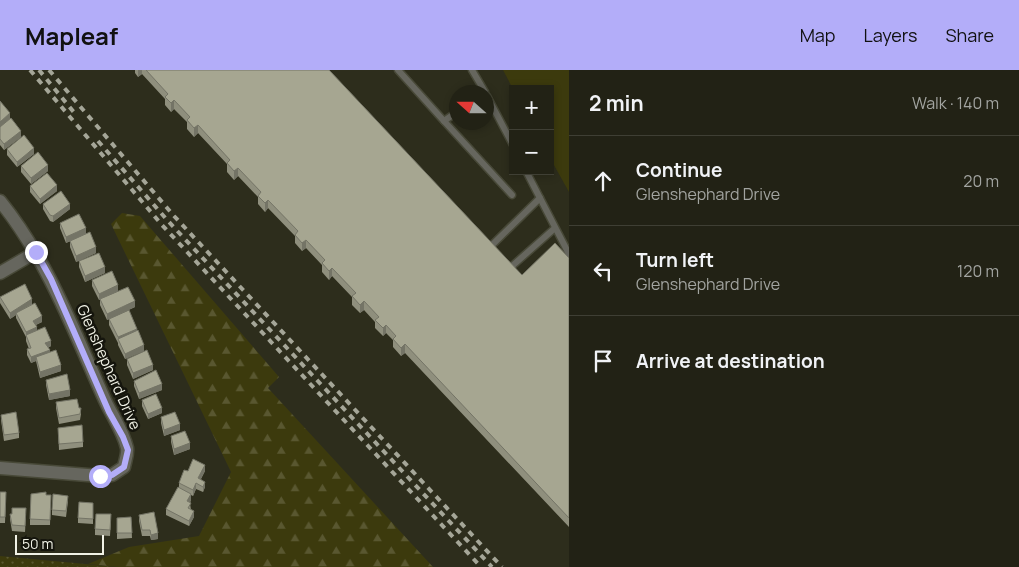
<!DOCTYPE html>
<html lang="en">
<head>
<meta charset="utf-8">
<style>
	body { margin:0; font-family:Manrope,sans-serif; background:#2e2f22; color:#f1f3f6 }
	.controls { position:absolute; right:15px; top:15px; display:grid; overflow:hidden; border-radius:0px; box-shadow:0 2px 8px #0003 }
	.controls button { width:45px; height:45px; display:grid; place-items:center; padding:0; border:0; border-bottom:1px solid #3f3f34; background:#222215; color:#f1f3f6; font:25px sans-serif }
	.compass { position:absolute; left:449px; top:15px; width:45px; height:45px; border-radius:50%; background:#222215; box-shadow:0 2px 8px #0003; rotate:291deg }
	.scale { position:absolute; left:15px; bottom:12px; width:89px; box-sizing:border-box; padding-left:5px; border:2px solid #f1f2e6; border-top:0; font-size:14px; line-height:18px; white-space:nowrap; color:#f1f2e6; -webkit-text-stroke:4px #15150d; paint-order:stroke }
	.stop { position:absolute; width:15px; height:15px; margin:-11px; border:4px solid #b3adf9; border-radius:50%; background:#fff }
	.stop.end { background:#b3adf9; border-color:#fff; box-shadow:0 1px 5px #0008 }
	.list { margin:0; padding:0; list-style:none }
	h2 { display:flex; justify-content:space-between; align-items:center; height:65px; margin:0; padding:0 20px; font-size:21px }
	h2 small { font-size:16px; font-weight:400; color:#a2a4a0 }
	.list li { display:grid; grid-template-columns:32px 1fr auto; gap:15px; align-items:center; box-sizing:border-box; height:90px; padding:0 20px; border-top:1px solid #3f3f34 }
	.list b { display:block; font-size:19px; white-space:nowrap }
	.list p { margin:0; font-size:16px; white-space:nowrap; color:#a2a4a0 }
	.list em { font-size:16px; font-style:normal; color:#a2a4a0 }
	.icon { flex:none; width:28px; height:28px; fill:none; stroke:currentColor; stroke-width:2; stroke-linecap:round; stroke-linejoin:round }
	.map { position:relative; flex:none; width:569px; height:497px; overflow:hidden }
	header { display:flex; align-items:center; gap:30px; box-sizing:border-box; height:70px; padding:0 25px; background:#b3adf9; color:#111 }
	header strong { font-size:24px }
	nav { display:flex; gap:28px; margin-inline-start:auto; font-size:18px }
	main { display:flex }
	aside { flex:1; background:#222215 }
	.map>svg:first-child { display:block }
</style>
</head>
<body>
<header>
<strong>Mapleaf</strong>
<nav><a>Map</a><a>Layers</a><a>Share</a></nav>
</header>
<main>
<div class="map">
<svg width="569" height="497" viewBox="0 0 569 497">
	<defs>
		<pattern id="forest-firs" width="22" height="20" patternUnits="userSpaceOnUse" patternTransform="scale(1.25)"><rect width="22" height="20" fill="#3c3a0d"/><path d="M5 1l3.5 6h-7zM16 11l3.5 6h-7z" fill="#595730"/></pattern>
		<pattern id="park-dots" width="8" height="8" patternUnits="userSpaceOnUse" patternTransform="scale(1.25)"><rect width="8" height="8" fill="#3c3a0d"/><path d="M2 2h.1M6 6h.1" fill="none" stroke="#595730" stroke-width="1.8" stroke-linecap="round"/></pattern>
	</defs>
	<rect width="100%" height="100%" fill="#2d2d1c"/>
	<path fill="#3c3a0d" d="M503,0H569V122L550,88V19H513Z"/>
	<path fill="url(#forest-firs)" d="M122,143L140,146L279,307L268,318L433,497H117L88,494L129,477L199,466L231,402L111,154Z"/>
	<path fill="url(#park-dots)" d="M0,486L117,497H0Z"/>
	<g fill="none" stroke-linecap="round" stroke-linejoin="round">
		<g stroke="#484938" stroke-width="9">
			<g id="lane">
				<path d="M398,0L444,51"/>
				<path d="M472,0L485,22"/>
				<path d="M487,26L513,75"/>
				<path d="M457,42L444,51L512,125"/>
				<path d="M526,101L569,184"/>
				<path d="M491,176L540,128"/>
				<path d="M511,197L555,158"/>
			</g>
		</g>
		<g stroke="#484938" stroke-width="15">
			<g id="street">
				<path d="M0,131C47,189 73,259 103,326C110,343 123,360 127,378C128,384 125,391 124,397L112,405L100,406L0,398"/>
				<path d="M0,203L36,182"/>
			</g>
		</g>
		<use href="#lane" stroke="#66665e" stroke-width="6"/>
		<use href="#street" stroke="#66665e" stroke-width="12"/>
		<g stroke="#a5a698" stroke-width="4" stroke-dasharray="6 6" stroke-linecap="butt">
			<path d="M30,0L162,155L481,497"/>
			<path d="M39,0L77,46"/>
			<path d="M49,0L174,146L502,497"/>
			<path d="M98,71L168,151L492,497"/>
		</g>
	</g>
	<g fill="#8f8f7d">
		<path d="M135,0H329L522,205L569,188V457L405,283L401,286L393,277V270L386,263L383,266L375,258V252L364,240L360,243L352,235V227L332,206L329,210L322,202V195L306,178L302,181L295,173V166L268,138L265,142L258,134V127L238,106L234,110L227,102V94L198,63L194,67L187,59V52L174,39L171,42L165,35V29L142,4L138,7L135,3Z"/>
		<path d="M0,31L21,67L4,80L0,75Z"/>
		<path d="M7,79L34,84L17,97L7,85Z"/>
		<path d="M21,96L48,101L31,114L21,102Z"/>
		<path d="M30,116L57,121L40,134L30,122Z"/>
		<path d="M43,134L70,139L53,152L50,151L43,139Z"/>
		<path d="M60,153L86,164L66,173L60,158Z"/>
		<path d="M70,171L96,183L76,192L70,177Z"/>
		<path d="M79,191L105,203L85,212L79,197Z"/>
		<path d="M92,210L118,221L99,230L92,216Z"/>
		<path d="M0,227L32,234L42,252L36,255L37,260L51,276L48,278L50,282L61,301L40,308L36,291L31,293L27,285V279H29L26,271V267L16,248V245L10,249L0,233Z"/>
		<path d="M100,229L135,237L107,250L100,235Z"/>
		<path d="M109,249L137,261L144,281L125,289L118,275V273L109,255Z"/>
		<path d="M127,289L153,300L133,309L127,295Z"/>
		<path d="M46,310L70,326L49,330L46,315Z"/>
		<path d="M134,311L162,320L139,329L134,316Z"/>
		<path d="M142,330L162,343L148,349L142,336Z"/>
		<path d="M56,332L79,338L81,344L80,350L59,354L56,338Z"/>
		<path d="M1,345L19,363V368L4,371L1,350Z"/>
		<path d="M161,347L180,360L164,366L161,353Z"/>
		<path d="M58,358L83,372V377L59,380Z"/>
		<path d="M171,366L190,379L174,385L171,372Z"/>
		<path d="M188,401H205L201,409L205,417L203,422L196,419L193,426L191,425V430L190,433L191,440L194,447L189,456L166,445V439L179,418V413Z"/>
		<path d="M0,422L6,428L5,453H0Z"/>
		<path d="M51,425L50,455H30V449Z"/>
		<path d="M68,431L66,447L52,445V440Z"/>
		<path d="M93,433V454L78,453V448Z"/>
		<path d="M10,444H26L25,462L12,461L10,449Z"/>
		<path d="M139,445L158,469L151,470L150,466H142L139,451Z"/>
		<path d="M131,447L132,468L117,469V448Z"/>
		<path d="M111,450L110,466L95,465V459Z"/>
	</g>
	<g fill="#747466">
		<path d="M138,0H142V4L138,7Z"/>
		<path d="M174,30V39L171,42V33Z"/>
		<path d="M10,43V49L0,58V52Z"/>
		<path d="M198,55V63L194,67V58Z"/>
		<path d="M21,61V67L4,80V74Z"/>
		<path d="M34,78V84L17,97V92Z"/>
		<path d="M48,95V101L31,114V108Z"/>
		<path d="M238,98V106L234,110V101Z"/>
		<path d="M57,115V121L40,134V129Z"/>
		<path d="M268,130V138L265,142V133Z"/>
		<path d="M70,134V139L53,152V146Z"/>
		<path d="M86,158V164L66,173V167Z"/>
		<path d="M306,170V178L302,181V173Z"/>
		<path d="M96,177V183L76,192V186Z"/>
		<path d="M105,197V203L85,212V206Z"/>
		<path d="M332,198V206L329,210V201Z"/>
		<path d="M118,215V221L99,230V224Z"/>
		<path d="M32,229V234L16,243V245L10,249V243Z"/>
		<path d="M135,231V237L107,250V244Z"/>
		<path d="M364,231V240L360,243V235Z"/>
		<path d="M42,246V252L33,256V251Z"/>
		<path d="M386,255V263L383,266V258Z"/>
		<path d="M37,257V263L26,266V262Z"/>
		<path d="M137,259V265L118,270V267Z"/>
		<path d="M51,271V276L45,279V273Z"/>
		<path d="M405,274V283L401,286V278Z"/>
		<path d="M144,275V281L125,289V284Z"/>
		<path d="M50,280V286L36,287V291L31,293V287Z"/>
		<path d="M61,295V301L40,308V302Z"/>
		<path d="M153,295V300L133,309V303Z"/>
		<path d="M162,314V320L139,329V323Z"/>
		<path d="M70,320V326L49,330V324Z"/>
		<path d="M162,338V343L148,349V344Z"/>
		<path d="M180,354V360L164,366V360Z"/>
		<path d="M190,373V379L174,385V379Z"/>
		<path d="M205,395V401L198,414V408Z"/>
		<path d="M205,412V417L203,422V417Z"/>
		<path d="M196,413V419L193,426V420Z"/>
		<path d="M191,424V430L187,437V431Z"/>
		<path d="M194,441V447L189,456V451Z"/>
		<path d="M158,463V469L151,470V465Z"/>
	</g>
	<g fill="#a6a691" stroke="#747466">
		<path d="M146,0H329L522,205L555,173L569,188V448L405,274L401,278L393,269L396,266L386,255L383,258L375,250L379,247L364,231L360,235L352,226L356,223L332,198L329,201L322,193L325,190L306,170L302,173L295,165L298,161L268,130L265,133L258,126L261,122L238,98L234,101L227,93L230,90L198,55L194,58L187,50L190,47L174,30L171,33L165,27L168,24Z"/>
		<path d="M0,31L10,43L0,52Z"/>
		<path d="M11,48L21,61L4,74L0,69V57Z"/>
		<path d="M24,65L34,78L17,92L7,79Z"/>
		<path d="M38,82L48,95L31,108L21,96Z"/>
		<path d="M47,103L57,115L40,129L30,116Z"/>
		<path d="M61,121L70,134L53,146L50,145L43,134Z"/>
		<path d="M79,144L86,158L66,167L60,153Z"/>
		<path d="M90,162L96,177L76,186L70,171Z"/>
		<path d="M99,183L105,197L85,206L79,191Z"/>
		<path d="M112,201L118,215L99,224L92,210Z"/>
		<path d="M25,214L32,229L10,243L0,227Z"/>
		<path d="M128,217L135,231L107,244L100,229Z"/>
		<path d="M35,233L42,246L33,251L37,257L26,262L16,243Z"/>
		<path d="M129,240L137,259L118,267L109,249Z"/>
		<path d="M45,257L51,271L45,273L50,280L31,287L27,279L31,278L26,265Z"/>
		<path d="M138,260L144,275L125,284L118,269Z"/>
		<path d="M56,280L61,295L40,302L36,287Z"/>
		<path d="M147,280L153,295L133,303L127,289Z"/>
		<path d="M156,300L162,314L139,323L134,311Z"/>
		<path d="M67,304L70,320L49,324L46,310Z"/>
		<path d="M156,324L162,338L148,344L142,330Z"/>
		<path d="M77,329L79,338H81L80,344L59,348L56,332Z"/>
		<path d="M16,342L19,363L4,365L1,345Z"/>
		<path d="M175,342L180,354L164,360L161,347Z"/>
		<path d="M82,355L83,372L59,374L58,358Z"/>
		<path d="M185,361L190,373L174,379L171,366Z"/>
		<path d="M193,389L205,395L198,408L205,412L203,417L196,413L193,420L179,413L184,400L188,401Z"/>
		<path d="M178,417L191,424L187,431L191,433L188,438L194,441L189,451L166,439Z"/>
		<path d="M0,422H6L5,447H0Z"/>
		<path d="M46,422V425H51L50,450L30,449L31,424Z"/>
		<path d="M53,424L68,426L66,441L52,440Z"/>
		<path d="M79,432L93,433V449L78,448Z"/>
		<path d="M12,438H26L25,456L12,455L10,444H12Z"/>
		<path d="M154,442L158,463L151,465L150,460H142L139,445Z"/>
		<path d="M96,444H111L110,460L95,459Z"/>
		<path d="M131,447L132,463H117V448Z"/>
	</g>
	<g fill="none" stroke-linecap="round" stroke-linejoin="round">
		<path stroke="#b3adf9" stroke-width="6" d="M36,182L51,209L109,342L123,367L128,380L124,397L112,405L100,406"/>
	</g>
	<g text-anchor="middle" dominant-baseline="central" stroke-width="5" stroke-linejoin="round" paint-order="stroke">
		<g font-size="15" fill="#f1f2e6" stroke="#15150d">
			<text transform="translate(109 297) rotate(66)">Glenshephard Drive</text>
		</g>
	</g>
</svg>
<div class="controls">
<button>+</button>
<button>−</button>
</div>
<svg class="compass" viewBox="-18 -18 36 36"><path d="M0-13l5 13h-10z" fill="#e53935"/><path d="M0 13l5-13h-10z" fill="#a2a4a0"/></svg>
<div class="scale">50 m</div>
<div class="stop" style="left:100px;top:406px"></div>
<div class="stop end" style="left:36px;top:182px"></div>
</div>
<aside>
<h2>2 min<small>Walk · 140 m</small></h2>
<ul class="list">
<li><svg class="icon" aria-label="ahead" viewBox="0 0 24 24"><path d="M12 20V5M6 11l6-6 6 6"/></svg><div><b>Continue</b><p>Glenshephard Drive</p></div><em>20 m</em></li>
<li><svg class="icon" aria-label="left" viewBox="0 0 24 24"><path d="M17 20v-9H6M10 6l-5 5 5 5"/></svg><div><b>Turn left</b><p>Glenshephard Drive</p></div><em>120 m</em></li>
<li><svg class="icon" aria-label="arrive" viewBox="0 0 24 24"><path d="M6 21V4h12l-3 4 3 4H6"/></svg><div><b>Arrive at destination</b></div></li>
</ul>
</aside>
</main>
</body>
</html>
